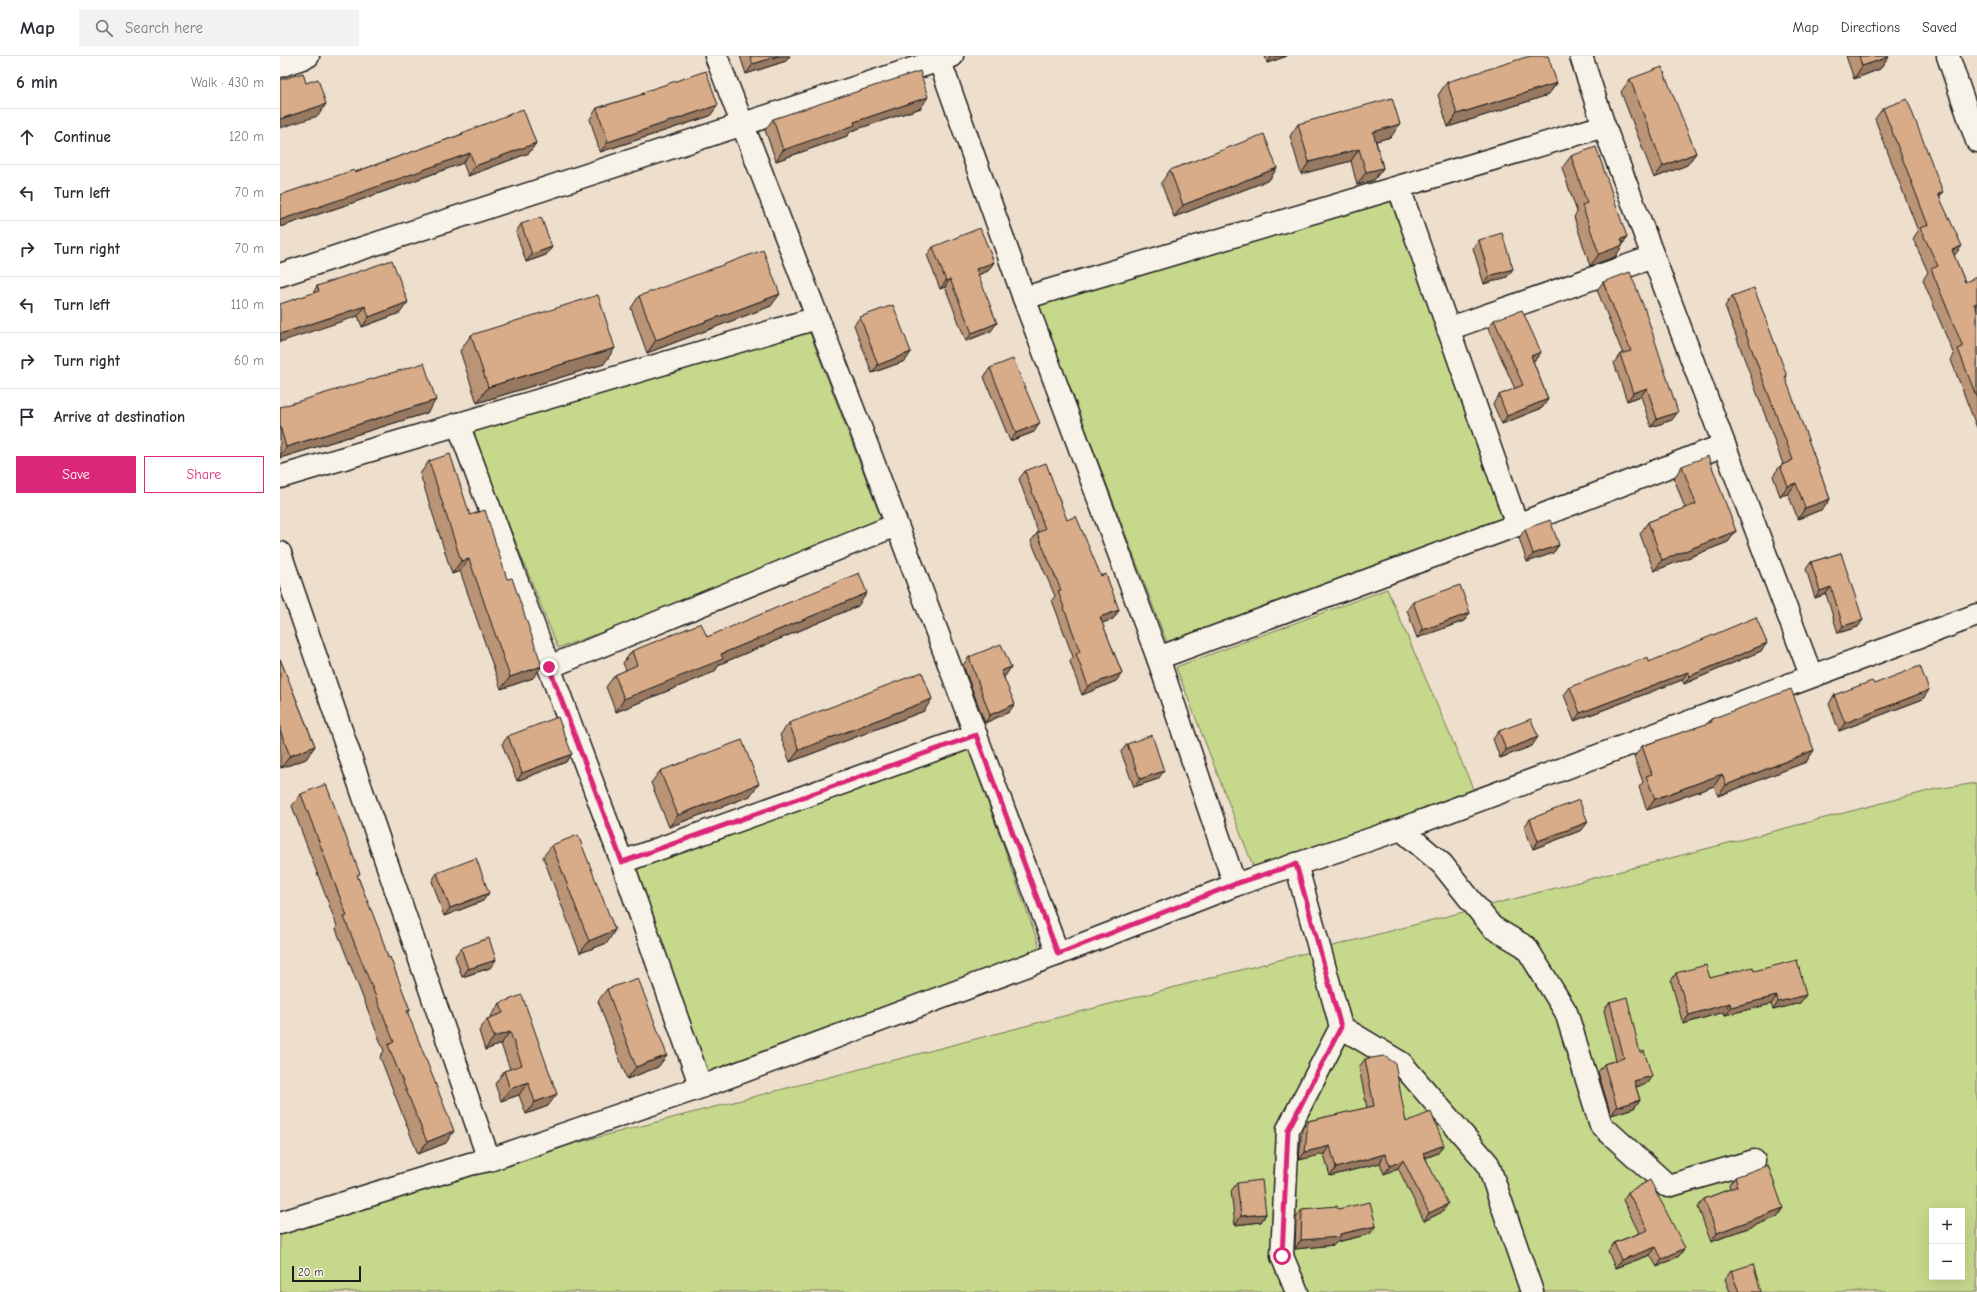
<!DOCTYPE html>
<html lang="en">
<head>
<meta charset="utf-8">
<style>
	body { margin:0; font-family:"Comic Neue",sans-serif; background:#f2f2f3; color:#2b2b33 }
	.controls { position:absolute; right:12px; bottom:12px; display:grid; overflow:hidden; border-radius:0px; box-shadow:0 4px 16px #0002 }
	.controls button { width:36px; height:36px; display:grid; place-items:center; padding:0; border:0; border-bottom:1px solid #e1e1e2; background:#fff; color:#2b2b33; font:20px sans-serif }
	.scale { position:absolute; left:12px; bottom:10px; width:69px; box-sizing:border-box; padding-left:4px; border:2px solid #1c1c1c; border-top:0; font-size:11px; line-height:14px; white-space:nowrap; color:#1c1c1c; -webkit-text-stroke:3px #f7f3e8; paint-order:stroke }
	.stop { position:absolute; width:12px; height:12px; margin:-9px; border:3px solid #db2777; border-radius:50%; background:#fff }
	.stop.end { background:#db2777; border-color:#fff; box-shadow:0 1px 4px #0008 }
	.list { margin:0; padding:0; list-style:none }
	h2 { display:flex; justify-content:space-between; align-items:center; height:52px; margin:0; padding:0 16px; font-size:17px }
	h2 small { font-size:13px; font-weight:400; color:#7c7c81 }
	.list li { display:grid; grid-template-columns:26px 1fr auto; gap:12px; align-items:center; box-sizing:border-box; height:56px; padding:0 16px; border-top:1px solid #e1e1e2 }
	.list b { display:block; font-size:15px; white-space:nowrap }
	.list em { font-size:13px; font-style:normal; color:#7c7c81 }
	.actions { display:flex; gap:8px; padding:12px 16px }
	.actions a { flex:1; padding:9px 0; border:1px solid #db2777; border-radius:0px; text-align:center; font-size:14px; color:#db2777 }
	.actions .main { background:#db2777; color:#fff }
	.icon { flex:none; width:22px; height:22px; fill:none; stroke:currentColor; stroke-width:2; stroke-linecap:round; stroke-linejoin:round }
	.map { position:relative; flex:none; width:1697px; height:1236px; overflow:hidden }
	header { display:flex; align-items:center; gap:24px; box-sizing:border-box; height:56px; padding:0 20px; background:#fff; border-bottom:1px solid #e1e1e2 }
	header strong { font-size:19px }
	nav { display:flex; gap:22px; margin-inline-start:auto; font-size:14px }
	.search { width:280px; height:36px; background:#f2f2f3; display:flex; align-items:center; gap:10px; box-sizing:border-box; padding:0 14px; border-radius:0px; color:#7c7c81; font-size:15px }
	main { display:flex }
	aside { flex:1; background:#fff }
	.map>svg:first-child { display:block }
</style>
</head>
<body>
<header>
<strong>Map</strong>
<div class="search"><svg class="icon" aria-label="search" viewBox="0 0 24 24"><circle cx="10" cy="10" r="6"/><path d="M15 15l6 6"/></svg>Search here</div>
<nav><a>Map</a><a>Directions</a><a>Saved</a></nav>
</header>
<main>
<aside>
<h2>6 min<small>Walk · 430 m</small></h2>
<ul class="list">
<li><svg class="icon" aria-label="ahead" viewBox="0 0 24 24"><path d="M12 20V5M6 11l6-6 6 6"/></svg><div><b>Continue</b></div><em>120 m</em></li>
<li><svg class="icon" aria-label="left" viewBox="0 0 24 24"><path d="M17 20v-9H6M10 6l-5 5 5 5"/></svg><div><b>Turn left</b></div><em>70 m</em></li>
<li><svg class="icon" aria-label="right" viewBox="0 0 24 24"><path d="M7 20v-9h11M14 6l5 5-5 5"/></svg><div><b>Turn right</b></div><em>70 m</em></li>
<li><svg class="icon" aria-label="left" viewBox="0 0 24 24"><path d="M17 20v-9H6M10 6l-5 5 5 5"/></svg><div><b>Turn left</b></div><em>110 m</em></li>
<li><svg class="icon" aria-label="right" viewBox="0 0 24 24"><path d="M7 20v-9h11M14 6l5 5-5 5"/></svg><div><b>Turn right</b></div><em>60 m</em></li>
<li><svg class="icon" aria-label="arrive" viewBox="0 0 24 24"><path d="M6 21V4h12l-3 4 3 4H6"/></svg><div><b>Arrive at destination</b></div></li>
</ul>
<div class="actions"><a class="main">Save</a><a>Share</a></div>
</aside>
<div class="map">
<svg width="1697" height="1236" viewBox="0 0 1697 1236">
	<rect width="100%" height="100%" fill="#eedecc"/>
	<filter id="ink" filterUnits="userSpaceOnUse"><feTurbulence type="fractalNoise" baseFrequency=".025" numOctaves="2"/><feDisplacementMap in="SourceGraphic" scale="8" xChannelSelector="R" yChannelSelector="G"/><feConvolveMatrix kernelMatrix="1 2 1 2 8 2 1 2 1" color-interpolation-filters="sRGB"/></filter>
	<g filter="url(#ink)">
		<g fill="#c6d88c" stroke="#717a54" fill-rule="evenodd">
			<path d="M1110,144L1232,462L887,587L756,242Z"/>
			<path d="M528,272L601,462L543,497L278,592L190,372Z"/>
			<path d="M1107,533L1195,737L975,815L896,611Z"/>
			<path d="M686,685L760,892L426,1018L354,809Z"/>
			<path d="M1697,727V1236H0V1164L1656,733ZM1652,1155H1682V1221H1652Z"/>
		</g>
		<g fill="none" stroke-linecap="round" stroke-linejoin="round">
			<g stroke="#1c1c1c" stroke-width="25">
				<g id="minor">
					<path d="M436,0L580,371L778,898"/>
					<path d="M658,0L744,242L878,602L955,829"/>
					<path d="M1301,0L1324,70L1531,619"/>
					<path d="M1668,0L1697,85"/>
					<path d="M0,10L28,0"/>
					<path d="M1119,132L1237,469"/>
					<path d="M0,219L672,0"/>
					<path d="M744,242L1324,70"/>
					<path d="M1168,273L1373,201"/>
					<path d="M178,368L342,806L421,1031"/>
					<path d="M0,421L537,262"/>
					<path d="M0,497L209,1104"/>
					<path d="M878,602L1237,469L1444,389"/>
					<path d="M269,611L616,469"/>
					<path d="M1121,773L1162,808L1212,871L1246,891L1286,956L1321,1069L1388,1130L1474,1105"/>
					<path d="M342,806L696,679"/>
					<path d="M1016,808L1061,971L1121,1007L1208,1108L1252,1236"/>
					<path d="M0,1167L190,1108L209,1104L421,1031L778,898L955,829L1121,773L1697,559"/>
					<path d="M1017,1236L1002,1200L1008,1073L1061,971"/>
				</g>
			</g>
			<use href="#minor" stroke="#f7f3e8" stroke-width="22"/>
		</g>
		<g fill="#ba9476" stroke="#1c1c1c">
			<path d="M460,0H510L506,5L466,18Z"/>
			<path d="M985,0H1007L987,7Z"/>
			<path d="M1566,0H1608L1609,1L1600,13L1574,23Z"/>
			<path d="M1350,23L1416,97L1407,109L1374,122L1341,36Z"/>
			<path d="M1167,26L1277,27L1268,39L1168,71L1158,39Z"/>
			<path d="M363,36L430,60L320,96L310,63L317,52L361,39Z"/>
			<path d="M641,52L571,75L567,80L496,105L485,74L493,63Z"/>
			<path d="M1603,52L1660,141L1674,200L1697,254V372L1671,304L1674,299L1643,224L1648,216L1633,183L1638,175L1595,63Z"/>
			<path d="M1018,68L1111,81L1096,85L1103,112L1094,124L1077,129L1071,105L1021,118L1010,80Z"/>
			<path d="M182,77L256,87L249,97L188,120L183,107L75,146L0,171V139L75,116L180,79Z"/>
			<path d="M1291,100L1347,181L1335,201L1310,210L1294,161L1297,156L1282,112Z"/>
			<path d="M997,112L989,124L894,161L881,127L890,114Z"/>
			<path d="M241,168L272,191L266,199L246,206L236,176Z"/>
			<path d="M1199,184L1227,221L1204,228L1193,192Z"/>
			<path d="M653,191L714,206L708,215L698,219L711,275L686,285L665,231L660,233L647,199Z"/>
			<path d="M1323,226L1392,364L1371,371L1361,340L1347,345L1334,307L1340,298H1343L1317,234Z"/>
			<path d="M37,230L120,257L82,271L78,260L33,237Z"/>
			<path d="M359,240L491,250L367,297L351,252Z"/>
			<path d="M1452,240L1507,320L1505,323L1550,443L1543,453L1518,463L1508,438L1500,440L1493,420L1500,410L1503,408L1445,250Z"/>
			<path d="M580,261L631,296L625,305L592,317L574,269Z"/>
			<path d="M1214,264L1261,296L1255,304L1253,305L1268,343L1262,352L1222,368L1213,348L1219,339L1235,333L1208,272Z"/>
			<path d="M191,279L324,308L197,347L180,295Z"/>
			<path d="M710,312L754,376L730,385L704,321Z"/>
			<path d="M0,351L147,357L0,402Z"/>
			<path d="M149,405L190,459L253,622L221,633L180,515L172,518L140,418Z"/>
			<path d="M1402,410L1456,475L1448,486L1374,515L1360,478L1368,466L1405,452L1394,422Z"/>
			<path d="M745,415L787,464L821,520L839,554L833,563L822,567L842,617L836,625L802,639L790,606L793,601L772,544L775,540L751,485L758,476L739,423Z"/>
			<path d="M1245,473L1279,489L1273,497L1247,506L1239,482Z"/>
			<path d="M1561,497L1578,571L1558,577L1546,538L1535,542L1526,513L1531,506Z"/>
			<path d="M1133,546L1190,557L1184,565L1137,582L1127,554Z"/>
			<path d="M578,550L440,608L434,616L336,656L326,631L335,619L346,614L343,607L352,595L427,581Z"/>
			<path d="M1487,587L1481,595L1404,628L1402,624L1294,665L1284,639L1290,631L1369,606Z"/>
			<path d="M689,601L731,611L725,620H724L729,656L705,667L683,609Z"/>
			<path d="M0,603L35,690L26,703L1,712L0,709Z"/>
			<path d="M1594,628L1643,643L1559,675L1549,648L1554,639Z"/>
			<path d="M644,655L510,706L500,679L509,667Z"/>
			<path d="M1431,663L1534,694L1526,706L1438,740L1434,730L1367,754L1359,731L1363,726L1354,701L1362,690L1427,668Z"/>
			<path d="M1219,675L1252,690L1220,702L1213,683Z"/>
			<path d="M228,680L286,706L237,725L222,688Z"/>
			<path d="M847,688L878,723L854,731L841,696Z"/>
			<path d="M380,715L470,740L389,771L371,727Z"/>
			<path d="M21,738L78,821L108,902L130,954L128,958L166,1087L138,1098L100,1001L104,995L56,873L57,870L12,750Z"/>
			<path d="M1250,763L1302,774L1253,793L1244,771Z"/>
			<path d="M272,789L327,887L300,897L263,801Z"/>
			<path d="M157,817L203,845L164,860L152,825Z"/>
			<path d="M181,892L210,912L182,921L175,900Z"/>
			<path d="M1474,915L1520,947L1493,954L1491,948L1445,959L1444,956L1403,968L1391,925L1396,917L1430,922Z"/>
			<path d="M327,933L387,999L378,1011L347,1023L318,945Z"/>
			<path d="M1330,946L1360,997L1372,1020L1366,1028L1356,1031L1360,1044L1354,1052L1331,1059L1318,1016L1324,1008L1336,1004L1324,954Z"/>
			<path d="M220,947L268,1050L246,1058L239,1039L221,1045L215,1028L224,1015L230,1013L221,988L205,994L199,975L207,963L212,961L211,960Z"/>
			<path d="M1085,1003L1126,1066L1158,1097L1146,1102L1162,1156L1144,1165L1118,1112L1104,1118L1100,1107L1050,1120L1044,1098L1019,1104L1022,1073L1028,1065L1087,1052L1079,1011Z"/>
			<path d="M1455,1121L1497,1161L1431,1186L1418,1151L1424,1143L1450,1133L1449,1129Z"/>
			<path d="M957,1127L986,1158L981,1166L955,1169L951,1135Z"/>
			<path d="M1348,1136L1399,1200L1377,1211L1370,1199L1335,1212L1328,1195L1334,1187L1359,1177L1343,1144Z"/>
			<path d="M1022,1153H1058L1090,1178L1057,1186L1054,1189L1015,1193L1016,1162Z"/>
			<path d="M1451,1215L1481,1236H1450L1445,1223Z"/>
		</g>
		<g fill="#977860" stroke="#1c1c1c">
			<path d="M498,0H510L506,5L466,18L473,8Z"/>
			<path d="M992,0H1007L987,7Z"/>
			<path d="M1609,1L1600,13L1574,23L1582,10Z"/>
			<path d="M1277,27L1268,39L1168,71L1177,58Z"/>
			<path d="M648,41L641,52L571,75L567,80L496,105L503,94L574,66Z"/>
			<path d="M46,48L38,60L0,72V63Z"/>
			<path d="M438,49L430,60L320,96L328,86Z"/>
			<path d="M1120,68L1111,81L1085,88L1093,76Z"/>
			<path d="M256,87L249,97L188,120L195,110Z"/>
			<path d="M1079,93L1071,105L1021,118L1029,106Z"/>
			<path d="M190,97L183,107L75,146L0,171V164Z"/>
			<path d="M1416,97L1407,109L1374,122L1383,110Z"/>
			<path d="M997,112L989,124L894,161L903,149Z"/>
			<path d="M1103,112L1094,124L1077,129L1086,116Z"/>
			<path d="M1663,136L1655,147L1658,138Z"/>
			<path d="M1347,181L1341,190L1343,189L1335,201L1310,210L1319,198L1341,183Z"/>
			<path d="M1682,190L1674,200L1672,194Z"/>
			<path d="M272,191L266,199L246,206L252,198Z"/>
			<path d="M714,206L708,215L690,222L696,213Z"/>
			<path d="M1233,213L1227,221L1204,228L1209,220Z"/>
			<path d="M670,223L665,231L660,233L666,225Z"/>
			<path d="M500,238L491,250L367,297L376,284Z"/>
			<path d="M128,246L120,257L82,271L89,261Z"/>
			<path d="M1697,247V254L1694,248Z"/>
			<path d="M85,250L78,260L0,286V278Z"/>
			<path d="M717,267L711,275L686,285L692,277Z"/>
			<path d="M335,292L324,308L197,347L208,331Z"/>
			<path d="M631,296L625,305L592,317L598,309Z"/>
			<path d="M1261,296L1255,304L1245,309L1251,300Z"/>
			<path d="M1367,332L1361,340L1347,345L1353,337Z"/>
			<path d="M1268,343L1262,352L1222,368L1227,360Z"/>
			<path d="M156,344L147,357L0,402V400L6,391Z"/>
			<path d="M1398,356L1392,364L1371,371L1377,363Z"/>
			<path d="M760,367L754,376L730,385L736,377Z"/>
			<path d="M1516,427L1508,438L1500,440L1508,430Z"/>
			<path d="M1550,443L1543,453L1518,463L1525,452Z"/>
			<path d="M1456,475L1448,486L1374,515L1382,504Z"/>
			<path d="M1279,489L1273,497L1247,506L1253,498Z"/>
			<path d="M189,503L180,515L172,518L181,505Z"/>
			<path d="M1551,531L1546,538L1535,542L1540,535Z"/>
			<path d="M587,537L578,550L440,608L434,616L336,656L344,643L441,598Z"/>
			<path d="M839,554L833,563L815,570L820,561Z"/>
			<path d="M1190,557L1184,565L1137,582L1143,574Z"/>
			<path d="M1583,564L1578,571L1558,577L1563,570Z"/>
			<path d="M1487,587L1481,595L1404,628L1410,620Z"/>
			<path d="M262,610L253,622L221,633L230,621Z"/>
			<path d="M731,611L725,620L716,624L721,615Z"/>
			<path d="M1408,616L1402,624L1294,665L1300,657Z"/>
			<path d="M842,617L836,625L802,639L808,630Z"/>
			<path d="M1649,634L1643,643L1559,675L1565,667Z"/>
			<path d="M652,643L644,655L510,706L519,694Z"/>
			<path d="M735,648L729,656L705,667L710,659Z"/>
			<path d="M1258,681L1252,690L1220,702L1226,694Z"/>
			<path d="M35,690L26,703L1,712L10,700Z"/>
			<path d="M1534,694L1526,706L1438,740L1446,729Z"/>
			<path d="M292,698L286,706L237,725L242,717Z"/>
			<path d="M884,715L878,723L854,731L860,723Z"/>
			<path d="M1442,718L1434,730L1367,754L1375,743Z"/>
			<path d="M479,728L470,740L389,771L398,759Z"/>
			<path d="M1308,766L1302,774L1253,793L1258,785Z"/>
			<path d="M209,837L203,845L164,860L170,852Z"/>
			<path d="M335,874L327,887L300,897L309,885Z"/>
			<path d="M216,904L210,912L182,921L188,913Z"/>
			<path d="M1526,939L1520,947L1493,954L1498,946Z"/>
			<path d="M1497,940L1491,948L1445,959L1451,951Z"/>
			<path d="M1450,947L1444,956L1403,968L1409,959Z"/>
			<path d="M230,976L221,988L205,994L214,981Z"/>
			<path d="M387,999L378,1011L347,1023L356,1011Z"/>
			<path d="M1372,1020L1366,1028L1348,1033L1354,1025Z"/>
			<path d="M248,1026L239,1039L221,1045L230,1033Z"/>
			<path d="M277,1038L268,1050L246,1058L255,1046Z"/>
			<path d="M1360,1044L1354,1052L1331,1059L1337,1051Z"/>
			<path d="M174,1075L166,1087L138,1098L147,1086Z"/>
			<path d="M1164,1089L1158,1097L1137,1105L1143,1097Z"/>
			<path d="M1050,1090L1044,1098L1019,1104L1025,1096Z"/>
			<path d="M1105,1098L1100,1107L1050,1120L1056,1112Z"/>
			<path d="M1123,1104L1118,1112L1104,1118L1110,1110Z"/>
			<path d="M1168,1148L1162,1156L1144,1165L1149,1157Z"/>
			<path d="M1503,1152L1497,1161L1431,1186L1437,1177Z"/>
			<path d="M986,1158L981,1166L955,1169L961,1160Z"/>
			<path d="M1096,1170L1090,1178L1057,1186L1054,1189L1015,1193L1021,1184L1060,1178Z"/>
			<path d="M1376,1191L1370,1199L1335,1212L1341,1204Z"/>
			<path d="M1405,1192L1399,1200L1377,1211L1382,1203Z"/>
		</g>
		<g fill="#d8ac89" stroke="#1c1c1c">
			<path d="M470,0H498L473,8Z"/>
			<path d="M1250,0H1268L1277,27L1177,58L1167,26Z"/>
			<path d="M1579,0H1608L1609,1L1582,10Z"/>
			<path d="M1382,11L1416,97L1383,110L1350,23Z"/>
			<path d="M426,15L438,49L328,86L317,52L364,38L363,36Z"/>
			<path d="M640,15L648,41L574,66L575,69L503,94L493,63Z"/>
			<path d="M23,17L26,27L38,23L46,48L0,63V24Z"/>
			<path d="M1112,42L1120,68L1093,76L1103,112L1086,116L1079,93L1029,106L1018,68Z"/>
			<path d="M1627,43L1663,136L1658,138L1682,190L1672,194L1685,226L1697,221V247L1694,248L1697,255V342L1678,293L1683,291L1651,213L1658,210L1640,172L1648,169L1603,52Z"/>
			<path d="M243,53L256,87L195,110L190,97L82,136L0,164V139L74,114L75,116L183,78L182,77Z"/>
			<path d="M984,78L997,112L903,149L890,114Z"/>
			<path d="M1316,91L1347,181L1341,183L1343,189L1319,198L1302,149L1307,147L1291,100Z"/>
			<path d="M261,161L272,191L252,198L241,168Z"/>
			<path d="M700,172L714,206L696,213L717,267L692,277L670,223L666,225L653,191Z"/>
			<path d="M1222,177L1233,213L1209,220L1199,184Z"/>
			<path d="M483,194L500,238L376,284L359,240Z"/>
			<path d="M112,204L128,246L89,261L85,250L0,278V248L39,235L37,230Z"/>
			<path d="M1350,216L1365,254L1398,356L1377,363L1367,332L1353,337L1340,298L1351,295L1323,226Z"/>
			<path d="M1474,232L1507,320L1505,321L1550,443L1525,452L1516,427L1508,430L1500,410L1513,404L1452,240Z"/>
			<path d="M318,239L335,292L208,331L191,279Z"/>
			<path d="M613,249L631,296L598,309L580,261Z"/>
			<path d="M1242,254L1261,296L1251,300L1268,343L1227,360L1219,339L1243,329L1214,264Z"/>
			<path d="M733,303L760,367L736,377L710,312Z"/>
			<path d="M144,307L156,344L6,391L0,370V351Z"/>
			<path d="M170,398L190,459L205,454L227,523L232,522L262,610L230,621L189,503L181,505L149,405Z"/>
			<path d="M1428,400L1456,475L1382,504L1368,466L1416,448L1402,410Z"/>
			<path d="M766,407L787,464L796,460L821,520L826,518L839,554L820,561L842,617L808,630L796,598L800,596L778,535L781,534L757,477L765,473L745,415Z"/>
			<path d="M1270,464L1279,489L1253,498L1245,473Z"/>
			<path d="M1561,497L1583,564L1563,570L1551,531L1540,535L1531,506Z"/>
			<path d="M579,517L587,537L441,598L443,603L344,643L335,619L357,609L352,595L421,567L427,581Z"/>
			<path d="M1180,529L1190,557L1143,574L1133,546Z"/>
			<path d="M1476,561L1487,587L1410,620L1408,616L1300,657L1290,631L1368,601L1369,606Z"/>
			<path d="M721,588L731,611L721,615L735,648L710,659L689,601Z"/>
			<path d="M0,603L35,690L10,700L0,674Z"/>
			<path d="M1640,610L1649,634L1565,667L1554,639L1592,625L1594,628Z"/>
			<path d="M642,616L652,643L519,694L509,667Z"/>
			<path d="M1511,633L1534,694L1446,729L1442,718L1375,743L1366,720L1372,718L1362,690L1432,666L1431,663Z"/>
			<path d="M278,661L292,698L242,717L228,680Z"/>
			<path d="M1251,663L1258,681L1226,694L1219,675Z"/>
			<path d="M872,679L884,715L860,723L847,688Z"/>
			<path d="M462,684L479,728L398,759L380,715Z"/>
			<path d="M46,728L80,818L77,819L100,876L108,902L110,901L130,954L127,955L174,1075L147,1086L108,989L114,986L64,861L67,860L21,738Z"/>
			<path d="M1299,744L1308,766L1258,785L1250,763Z"/>
			<path d="M298,779L335,874L309,885L272,789Z"/>
			<path d="M196,802L209,837L170,852L157,817Z"/>
			<path d="M209,882L216,904L188,913L181,892Z"/>
			<path d="M1517,904L1526,939L1498,946L1497,940L1451,951L1450,947L1409,959L1396,917L1426,909L1430,922L1473,911L1474,915Z"/>
			<path d="M358,922L387,999L356,1011L327,933Z"/>
			<path d="M242,939L277,1038L255,1046L248,1026L230,1033L224,1015L242,1009L230,976L214,981L207,963L223,957L220,947Z"/>
			<path d="M1347,941L1360,997L1364,995L1372,1020L1354,1025L1360,1044L1337,1051L1324,1008L1344,1002L1330,946Z"/>
			<path d="M1104,1000L1115,1007L1126,1066L1151,1056L1164,1089L1143,1097L1168,1148L1149,1157L1123,1104L1110,1110L1105,1098L1056,1112L1050,1090L1025,1096L1028,1065L1094,1050L1085,1003Z"/>
			<path d="M1488,1109L1503,1152L1437,1177L1424,1143L1458,1130L1455,1121Z"/>
			<path d="M982,1124L986,1158L961,1160L957,1127Z"/>
			<path d="M1370,1124L1405,1192L1382,1203L1376,1191L1341,1204L1334,1187L1368,1174L1348,1136Z"/>
			<path d="M1090,1146L1096,1170L1060,1178V1181L1021,1184L1022,1153L1057,1150L1058,1153Z"/>
			<path d="M1473,1208L1481,1236H1459L1451,1215Z"/>
		</g>
	</g>
	<g fill="none" stroke-linecap="round" stroke-linejoin="round" filter="url(#ink)">
		<path stroke="#db2777" stroke-width="5" d="M269,611L342,806L696,679L778,898L955,828L1016,808L1061,971L1008,1074L1002,1200"/>
	</g>
</svg>
<div class="controls">
<button>+</button>
<button>−</button>
</div>
<div class="scale">20 m</div>
<div class="stop" style="left:1002px;top:1200px"></div>
<div class="stop end" style="left:269px;top:611px"></div>
</div>
</main>
</body>
</html>
